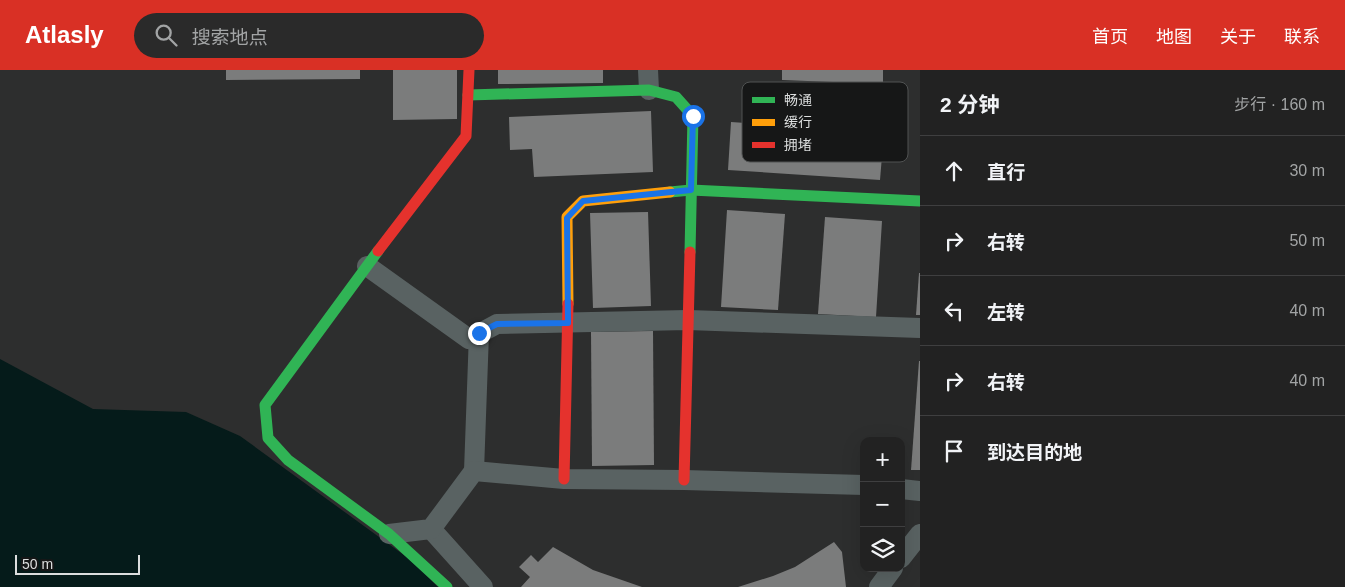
<!DOCTYPE html>
<html lang="zh">
<head>
<meta charset="utf-8">
<style>
	body { margin:0; font-family:Helvetica,"Noto Sans SC",sans-serif; background:#2a2a2a; color:#f1f3f6 }
	.controls { position:absolute; right:15px; bottom:15px; display:grid; overflow:hidden; border-radius:10px; box-shadow:0 5px 20px #0002 }
	.controls button { width:45px; height:45px; display:grid; place-items:center; padding:0; border:0; border-bottom:1px solid #3f3f40; background:#222; color:#f1f3f6; font:25px sans-serif }
	.scale { position:absolute; left:15px; bottom:12px; width:125px; box-sizing:border-box; padding-left:5px; border:2px solid #dcdede; border-top:0; font-size:14px; line-height:18px; white-space:nowrap; color:#dcdede; -webkit-text-stroke:4px #161717; paint-order:stroke }
	.stop { position:absolute; width:15px; height:15px; margin:-11px; border:4px solid #1a73e8; border-radius:50%; background:#fff }
	.stop.end { background:#1a73e8; border-color:#fff; box-shadow:0 1px 5px #0008 }
	.list { margin:0; padding:0; list-style:none }
	h2 { display:flex; justify-content:space-between; align-items:center; height:65px; margin:0; padding:0 20px; font-size:21px }
	h2 small { font-size:16px; font-weight:400; color:#a2a4a5 }
	.list li { display:grid; grid-template-columns:32px 1fr auto; gap:15px; align-items:center; box-sizing:border-box; height:70px; padding:0 20px; border-top:1px solid #3f3f40 }
	.list b { display:block; font-size:19px; white-space:nowrap }
	.list em { font-size:16px; font-style:normal; color:#a2a4a5 }
	.icon { flex:none; width:28px; height:28px; fill:none; stroke:currentColor; stroke-width:2; stroke-linecap:round; stroke-linejoin:round }
	.map { position:relative; flex:none; width:920px; height:517px; overflow:hidden }
	header { display:flex; align-items:center; gap:30px; box-sizing:border-box; height:70px; padding:0 25px; background:#d93025; color:#fff }
	header strong { font-size:24px }
	nav { display:flex; gap:28px; margin-inline-start:auto; font-size:18px }
	.search { width:350px; height:45px; background:#2a2a2a; display:flex; align-items:center; gap:12px; box-sizing:border-box; padding:0 18px; border-radius:28px; color:#a2a4a5; font-size:19px }
	main { display:flex }
	aside { flex:1; background:#222 }
	.map>svg:first-child { display:block }
</style>
</head>
<body>
<header>
<strong>Atlasly</strong>
<div class="search"><svg class="icon" aria-label="search" viewBox="0 0 24 24"><circle cx="10" cy="10" r="6"/><path d="M15 15l6 6"/></svg>搜索地点</div>
<nav><a>首页</a><a>地图</a><a>关于</a><a>联系</a></nav>
</header>
<main>
<div class="map">
<svg width="920" height="517" viewBox="0 0 920 517">
	<rect width="100%" height="100%" fill="#2d2e2e"/>
	<path fill="#051b1a" d="M0,289L93,339L186,342L240,366L408,488L438,517H0Z"/>
	<g fill="#7b7c7c">
		<path d="M226,0H360V9L226,10Z"/>
		<path d="M393,0H457V49L393,50Z"/>
		<path d="M498,0H603V13L498,14Z"/>
		<path d="M782,0H883V14L782,10Z"/>
		<path d="M651,41L653,102L534,107L532,79L510,80L509,47Z"/>
		<path d="M731,52L884,62L880,110L728,100Z"/>
		<path d="M727,140L785,144L778,240L721,237Z"/>
		<path d="M648,142L651,236L593,238L590,143Z"/>
		<path d="M825,147L882,151L876,247L818,244Z"/>
		<path d="M919,203H920V245H916Z"/>
		<path d="M653,261L654,395L592,396L591,262Z"/>
		<path d="M919,291H920V400H911Z"/>
		<path d="M834,472L842,482L846,517H738L773,506L795,497Z"/>
		<path d="M553,477L593,500L642,517H521L530,507L519,497L531,485L538,492Z"/>
	</g>
	<g fill="none" stroke-linecap="round" stroke-linejoin="round">
		<g stroke="#596262" stroke-width="20">
			<path d="M648,0L649,20"/>
			<path d="M367,196L469,269L497,254L688,250L920,258"/>
			<path d="M474,401L479,263"/>
			<path d="M901,419L920,421"/>
			<path d="M431,459L483,517"/>
			<path d="M389,464L431,459L474,401L564,409L684,410L864,415"/>
			<path d="M901,488L920,464"/>
			<path d="M879,517L893,498"/>
		</g>
		<g stroke="#30b455" stroke-width="11">
			<path d="M468,25L649,20L676,27L693,46L690,182"/>
			<path d="M670,122L691,120L920,131"/>
			<path d="M378,181L265,335L268,368L288,390L389,464L447,517"/>
		</g>
		<path stroke="#ff9f0a" stroke-width="11" d="M568,234L567,147L583,131L670,122"/>
		<g stroke="#e5322d" stroke-width="11">
			<path d="M378,181L466,66L469,0"/>
			<path d="M564,409L568,234"/>
			<path d="M684,410L690,182"/>
		</g>
	</g>
	<g fill="none" stroke-linecap="round" stroke-linejoin="round">
		<path stroke="#1a73e8" stroke-width="6" d="M479,263L497,254L568,253L567,148L583,131L691,120L693,46"/>
	</g>
	<rect x="742" y="12" width="166" height="80" rx="8" fill="#161717" stroke="#515353" stroke-width="1"/>
	<rect x="752" y="27" width="23" height="6" fill="#30b455"/>
	<rect x="752" y="49" width="23" height="7" fill="#ff9f0a"/>
	<rect x="752" y="72" width="23" height="6" fill="#e5322d"/>
	<g font-size="14" fill="#dcdede">
		<text x="784" y="35">畅通</text>
		<text x="784" y="57">缓行</text>
		<text x="784" y="80">拥堵</text>
	</g>
</svg>
<div class="controls">
<button>+</button>
<button>−</button>
<button><svg class="icon" aria-label="layers" viewBox="0 0 24 24"><path d="M12 4l9 5-9 5-9-5zM3 14l9 5 9-5"/></svg></button>
</div>
<div class="scale">50 m</div>
<div class="stop" style="left:693px;top:46px"></div>
<div class="stop end" style="left:479px;top:263px"></div>
</div>
<aside>
<h2>2 分钟<small>步行 · 160 m</small></h2>
<ul class="list">
<li><svg class="icon" aria-label="ahead" viewBox="0 0 24 24"><path d="M12 20V5M6 11l6-6 6 6"/></svg><div><b>直行</b></div><em>30 m</em></li>
<li><svg class="icon" aria-label="right" viewBox="0 0 24 24"><path d="M7 20v-9h11M14 6l5 5-5 5"/></svg><div><b>右转</b></div><em>50 m</em></li>
<li><svg class="icon" aria-label="left" viewBox="0 0 24 24"><path d="M17 20v-9H6M10 6l-5 5 5 5"/></svg><div><b>左转</b></div><em>40 m</em></li>
<li><svg class="icon" aria-label="right" viewBox="0 0 24 24"><path d="M7 20v-9h11M14 6l5 5-5 5"/></svg><div><b>右转</b></div><em>40 m</em></li>
<li><svg class="icon" aria-label="arrive" viewBox="0 0 24 24"><path d="M6 21V4h12l-3 4 3 4H6"/></svg><div><b>到达目的地</b></div></li>
</ul>
</aside>
</main>
</body>
</html>
